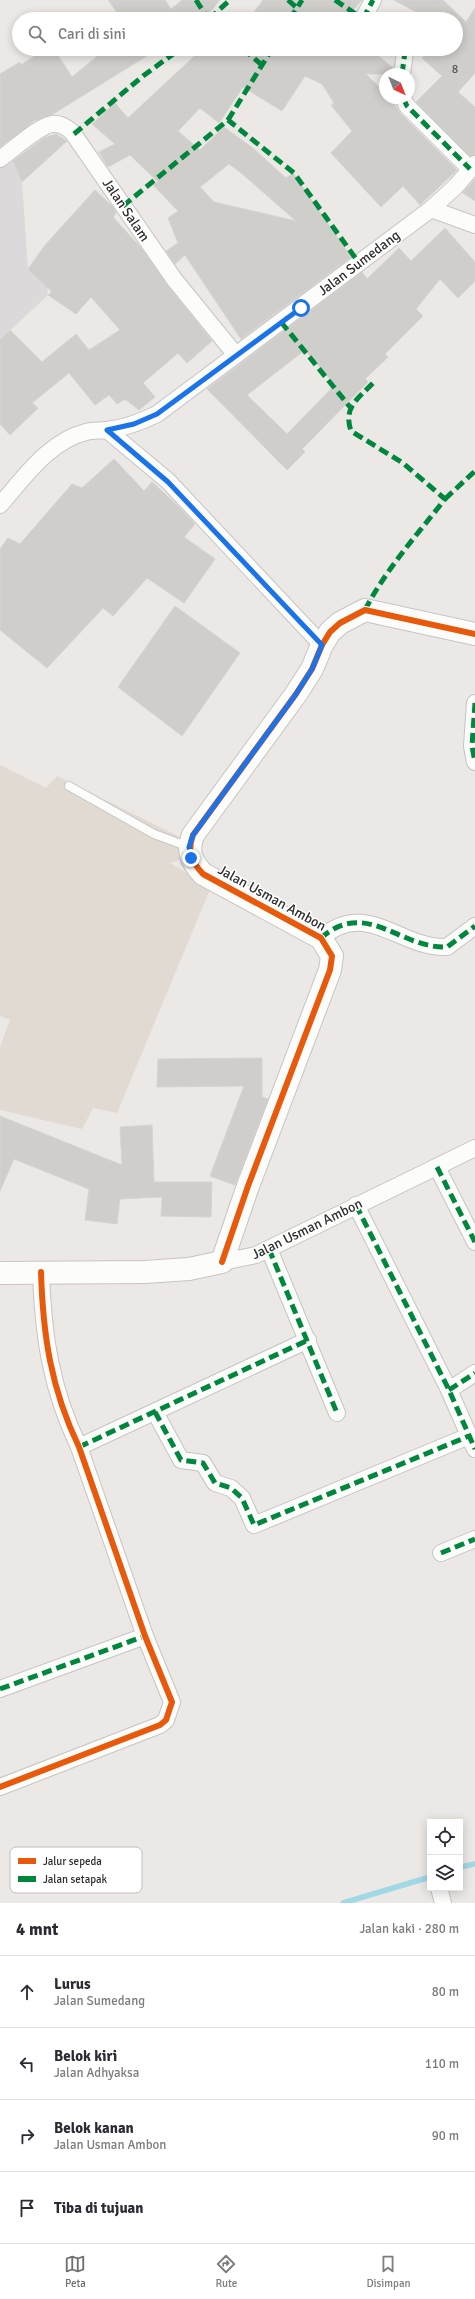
<!DOCTYPE html>
<html lang="id">
<head>
<meta charset="utf-8">
<style>
	body { margin:0; font-family:Signika,sans-serif; background:#f2f2f3; color:#2b2b33 }
	.controls { position:absolute; right:12px; bottom:12px; display:grid; overflow:hidden; border-radius:0px; box-shadow:0 2px 10px #0003 }
	.controls button { width:36px; height:36px; display:grid; place-items:center; padding:0; border:0; border-bottom:1px solid #e1e1e2; background:#fff; color:#2b2b33; font:20px sans-serif }
	.compass { position:absolute; left:379px; top:68px; width:36px; height:36px; border-radius:50%; background:#fff; box-shadow:0 2px 10px #0003; rotate:137deg }
	.stop { position:absolute; width:12px; height:12px; margin:-9px; border:3px solid #1a73e8; border-radius:50%; background:#fff }
	.stop.end { background:#1a73e8; border-color:#fff; box-shadow:0 1px 4px #0008 }
	.list { margin:0; padding:0; list-style:none }
	h2 { display:flex; justify-content:space-between; align-items:center; height:52px; margin:0; padding:0 16px; font-size:17px }
	h2 small { font-size:13px; font-weight:400; color:#7c7c81 }
	.list li { display:grid; grid-template-columns:26px 1fr auto; gap:12px; align-items:center; box-sizing:border-box; height:72px; padding:0 16px; border-top:1px solid #e1e1e2 }
	.list b { display:block; font-size:15px; white-space:nowrap }
	.list p { margin:0; font-size:13px; white-space:nowrap; color:#7c7c81 }
	.list em { font-size:13px; font-style:normal; color:#7c7c81 }
	.icon { flex:none; width:22px; height:22px; fill:none; stroke:currentColor; stroke-width:2; stroke-linecap:round; stroke-linejoin:round }
	.map { position:relative; flex:none; width:475px; height:1903px; overflow:hidden }
	.search { position:absolute; background:#fff; box-shadow:0 2px 10px #0003; left:12px; right:12px; top:12px; height:44px; display:flex; align-items:center; gap:10px; box-sizing:border-box; padding:0 14px; border-radius:22px; color:#7c7c81; font-size:15px }
	.sheet { height:340px; background:#fff }
	nav { display:flex; justify-content:space-around; align-items:center; box-sizing:border-box; height:56px; border-top:1px solid #e1e1e2; background:#fff; font-size:11px; color:#7c7c81 }
	nav a { display:grid; justify-items:center; gap:2px }
	nav .on { color:#706f6e }
	.map>svg:first-child { display:block }
</style>
</head>
<body>
<div class="map">
<svg width="475" height="1903" viewBox="0 0 475 1903">
	<rect width="100%" height="100%" fill="#ebe8e5"/>
	<path fill="#dcd9db" d="M0,142L12,158L22,182L28,269L47,287L48,295L0,340Z"/>
	<path fill="#e1dad2" d="M0,765L46,788L57,776L180,837L191,857L170,863L211,887L117,1113L93,1108L82,1129L0,1110V1047L10,1020L0,1016Z"/>
	<g fill="none" stroke-linecap="round" stroke-linejoin="round">
		<g stroke="#a0d9e5" stroke-width="5.5">
			<path d="M460,1867L475,1864"/>
			<path d="M343,1903L430,1877"/>
		</g>
	</g>
	<g fill="#d0cecb" stroke="#d6d3d1" fill-rule="evenodd">
		<path d="M108,0H165L171,9L182,0H220L204,19H122Z"/>
		<path d="M263,0H362L345,19H249Z"/>
		<path d="M394,0H443L466,22L475,8V73L458,92L475,107V155L470,156L416,102L442,76L422,58L432,49H456V19H409L416,12Z"/>
		<path d="M45,49H54L72,77L106,49H158L53,114L34,121L0,147V74L20,62L21,65Z"/>
		<path d="M202,49H223L225,52L227,49H370L393,68V74H366L385,93V98H390L400,113L457,170L420,205L403,186L381,207L331,153L352,131L331,105L334,103L322,84L305,76L282,111L243,87L219,123L200,108L178,131L200,150L224,127L254,149L286,178L293,173L351,257L241,339L185,255L175,264L166,251L178,243L168,218L178,211L153,185L158,182L130,155L108,167L99,152L115,144L92,124L115,103L128,118ZM229,164L240,172L296,221L214,202L200,187Z"/>
		<path d="M56,134L67,141L22,182L13,161L44,138Z"/>
		<path d="M475,179V201L463,193Z"/>
		<path d="M95,190L113,207L116,213L113,217L142,249L167,285L212,341L187,363L178,353L143,383L155,397L139,410L125,399L117,404L109,395L95,405L69,373L32,403L38,408L10,435L0,424V340L10,330L42,362L76,334L89,350L120,330L91,297L76,314L48,295L52,292L28,269L46,244Z"/>
		<path d="M445,228L475,262V281L458,298L440,279L416,309L423,316L385,354L388,357L365,379L368,382L302,449L305,452L287,470L207,389L362,272L367,279L399,248L411,261ZM305,350L335,385L287,434L247,395Z"/>
		<path d="M114,459L144,491L152,482L178,506L195,524L184,537L215,559L184,603L147,578L113,616L103,608L47,668L0,630V549L8,538L20,544L72,484L82,488Z"/>
		<path d="M175,606L240,653L182,736L118,687Z"/>
		<path d="M262,1058V1097L268,1099L235,1185L210,1176L244,1086L157,1087L158,1059Z"/>
		<path d="M0,1116L122,1165L120,1127L152,1125L154,1182H212L211,1217L161,1216L162,1197L120,1199L117,1224L85,1220L89,1189L14,1159L0,1191Z"/>
	</g>
	<g fill="none" stroke-linecap="round" stroke-linejoin="round">
		<g stroke="#c6c5c4" stroke-width="10">
			<path id="lane" d="M69,786L154,834L189,847"/>
		</g>
		<g stroke="#c6c5c4" stroke-width="18">
			<g id="street">
				<path d="M363,19L373,0"/>
				<path d="M402,74L405,52L403,49"/>
				<path d="M403,98L407,106L470,169"/>
				<path d="M0,159C13,150 37,127 52,124C60,123 66,127 72,132L174,279L235,354"/>
				<path d="M431,209L456,186L475,164"/>
				<path d="M107,430L168,481L322,645"/>
				<path d="M0,505C24,478 49,441 86,432C93,430 100,431 107,430C125,428 141,422 157,414L431,209L475,225"/>
				<path d="M475,703L472,746L475,762"/>
				<path d="M321,938C366,898 400,949 447,947L475,926"/>
				<path d="M437,1167L475,1242"/>
				<path d="M356,1205L449,1390L475,1449"/>
				<path d="M269,1249L337,1413"/>
				<path d="M222,1262L256,1255L475,1148"/>
				<path d="M449,1390L475,1373"/>
				<path d="M155,1412L181,1460L203,1463L215,1483L231,1488L242,1498L254,1525L469,1436"/>
				<path d="M79,1447L308,1340"/>
				<path d="M441,1553L475,1539"/>
				<path d="M0,1689L145,1636"/>
				<path d="M0,1787L160,1725L166,1720L172,1702L145,1636L79,1447C51,1389 43,1336 41,1272"/>
				<path d="M439,1888L443,1903"/>
			</g>
		</g>
		<g stroke="#c6c5c4" stroke-width="24">
			<path id="secondary" d="M0,1273L145,1272L189,1269L222,1262L248,1186L330,970L332,956L321,938L203,874C191,861 187,852 193,835L296,694L312,669L322,645L330,632L340,623L365,610L475,634"/>
		</g>
		<use href="#lane" stroke="#fcfcfb" stroke-width="8"/>
		<use href="#street" stroke="#fcfcfb" stroke-width="16"/>
		<use href="#secondary" stroke="#fcfcfb" stroke-width="22"/>
		<g stroke="#00873e" stroke-width="5" stroke-dasharray="10 5" stroke-linecap="butt">
			<path d="M196,0L208,19"/>
			<path d="M288,0L297,8"/>
			<path d="M335,0L363,19"/>
			<path d="M209,19L230,0"/>
			<path d="M290,19L302,0"/>
			<path d="M363,19L373,0"/>
			<path d="M243,49L262,65"/>
			<path d="M402,74L405,52L403,49"/>
			<path d="M403,98L407,106L470,169"/>
			<path d="M228,120L272,49"/>
			<path d="M74,134L143,76L180,49"/>
			<path d="M123,206L228,120L294,173L359,263"/>
			<path d="M281,322L350,407"/>
			<path d="M445,499L475,471"/>
			<path d="M365,610C386,569 417,535 445,499L403,463L351,431C343,407 358,399 373,383"/>
			<path d="M475,703L472,746L475,762"/>
			<path d="M321,938C366,898 400,949 447,947L475,926"/>
			<path d="M437,1167L475,1242"/>
			<path d="M356,1205L449,1390L475,1449"/>
			<path d="M269,1249L337,1413"/>
			<path d="M449,1390L475,1373"/>
			<path d="M155,1412L181,1460L203,1463L215,1483L231,1488L242,1498L254,1525L469,1436"/>
			<path d="M79,1447L308,1340"/>
			<path d="M441,1553L475,1539"/>
			<path d="M0,1689L145,1636"/>
		</g>
		<g stroke="#fff" stroke-width="8">
			<g id="cycleway">
				<path d="M222,1262L248,1186L330,970L332,956L321,938L203,874C191,861 187,852 193,835L296,694L312,669L322,645L330,632L340,623L365,610L475,634"/>
				<path d="M0,1787L160,1725L166,1720L172,1702L145,1636L79,1447C51,1389 43,1336 41,1272"/>
			</g>
		</g>
		<use href="#cycleway" stroke="#e8590c" stroke-width="6"/>
	</g>
	<g fill="none" stroke-linecap="round" stroke-linejoin="round">
		<path stroke="#1a73e8" stroke-width="5" d="M191,858L189,847L193,835L296,694L312,669L322,645L168,482L107,430L134,424L157,414L301,308"/>
	</g>
	<g text-anchor="middle" dominant-baseline="central" stroke-width="3" stroke-linejoin="round" paint-order="stroke">
		<g font-size="12" fill="#585857">
			<text x="455" y="69">8</text>
		</g>
		<g font-size="14" fill="#2e2e2e" stroke="#fff">
			<text transform="translate(126 210) rotate(56)">Jalan Salam</text>
			<text transform="translate(359 263) rotate(-37)">Jalan Sumedang</text>
			<text transform="translate(272 898) rotate(29)">Jalan Usman Ambon</text>
			<text transform="translate(307 1229) rotate(-26)">Jalan Usman Ambon</text>
		</g>
	</g>
	<rect x="10" y="1847" width="132" height="46" rx="6" fill="#fff" stroke="#c0c0c0" stroke-width="1"/>
	<rect x="18" y="1858" width="18" height="6" fill="#e8590c"/>
	<rect x="18" y="1876" width="18" height="6" fill="#00873e"/>
	<g font-size="11" fill="#2e2e2e">
		<text x="43" y="1865">Jalur sepeda</text>
		<text x="43" y="1883">Jalan setapak</text>
	</g>
</svg>
<div class="controls">
<button><svg class="icon" aria-label="locate" viewBox="0 0 24 24"><circle cx="12" cy="12" r="6"/><path d="M12 2v4M12 18v4M2 12h4M18 12h4"/></svg></button>
<button><svg class="icon" aria-label="layers" viewBox="0 0 24 24"><path d="M12 4l9 5-9 5-9-5zM3 14l9 5 9-5"/></svg></button>
</div>
<svg class="compass" viewBox="-18 -18 36 36"><path d="M0-13l5 13h-10z" fill="#e53935"/><path d="M0 13l5-13h-10z" fill="#7c7c81"/></svg>
<div class="stop" style="left:301px;top:308px"></div>
<div class="stop end" style="left:191px;top:858px"></div>
<div class="search"><svg class="icon" aria-label="search" viewBox="0 0 24 24"><circle cx="10" cy="10" r="6"/><path d="M15 15l6 6"/></svg>Cari di sini</div>
</div>
<section class="sheet">
<h2>4 mnt<small>Jalan kaki · 280 m</small></h2>
<ul class="list">
<li><svg class="icon" aria-label="ahead" viewBox="0 0 24 24"><path d="M12 20V5M6 11l6-6 6 6"/></svg><div><b>Lurus</b><p>Jalan Sumedang</p></div><em>80 m</em></li>
<li><svg class="icon" aria-label="left" viewBox="0 0 24 24"><path d="M17 20v-9H6M10 6l-5 5 5 5"/></svg><div><b>Belok kiri</b><p>Jalan Adhyaksa</p></div><em>110 m</em></li>
<li><svg class="icon" aria-label="right" viewBox="0 0 24 24"><path d="M7 20v-9h11M14 6l5 5-5 5"/></svg><div><b>Belok kanan</b><p>Jalan Usman Ambon</p></div><em>90 m</em></li>
<li><svg class="icon" aria-label="arrive" viewBox="0 0 24 24"><path d="M6 21V4h12l-3 4 3 4H6"/></svg><div><b>Tiba di tujuan</b></div></li>
</ul>
</section>
<nav>
<a class="on"><svg class="icon" aria-label="map" viewBox="0 0 24 24"><path d="M3 6l6-2 6 2 6-2v14l-6 2-6-2-6 2zM9 4v14M15 6v14"/></svg>Peta</a>
<a><svg class="icon" aria-label="directions" viewBox="0 0 24 24"><path d="M12 3l9 9-9 9-9-9zM9 14v-3h6M13 9l2 2-2 2"/></svg>Rute</a>
<a><svg class="icon" aria-label="saved" viewBox="0 0 24 24"><path d="M7 4h10v16l-5-4-5 4z"/></svg>Disimpan</a>
</nav>
</body>
</html>
